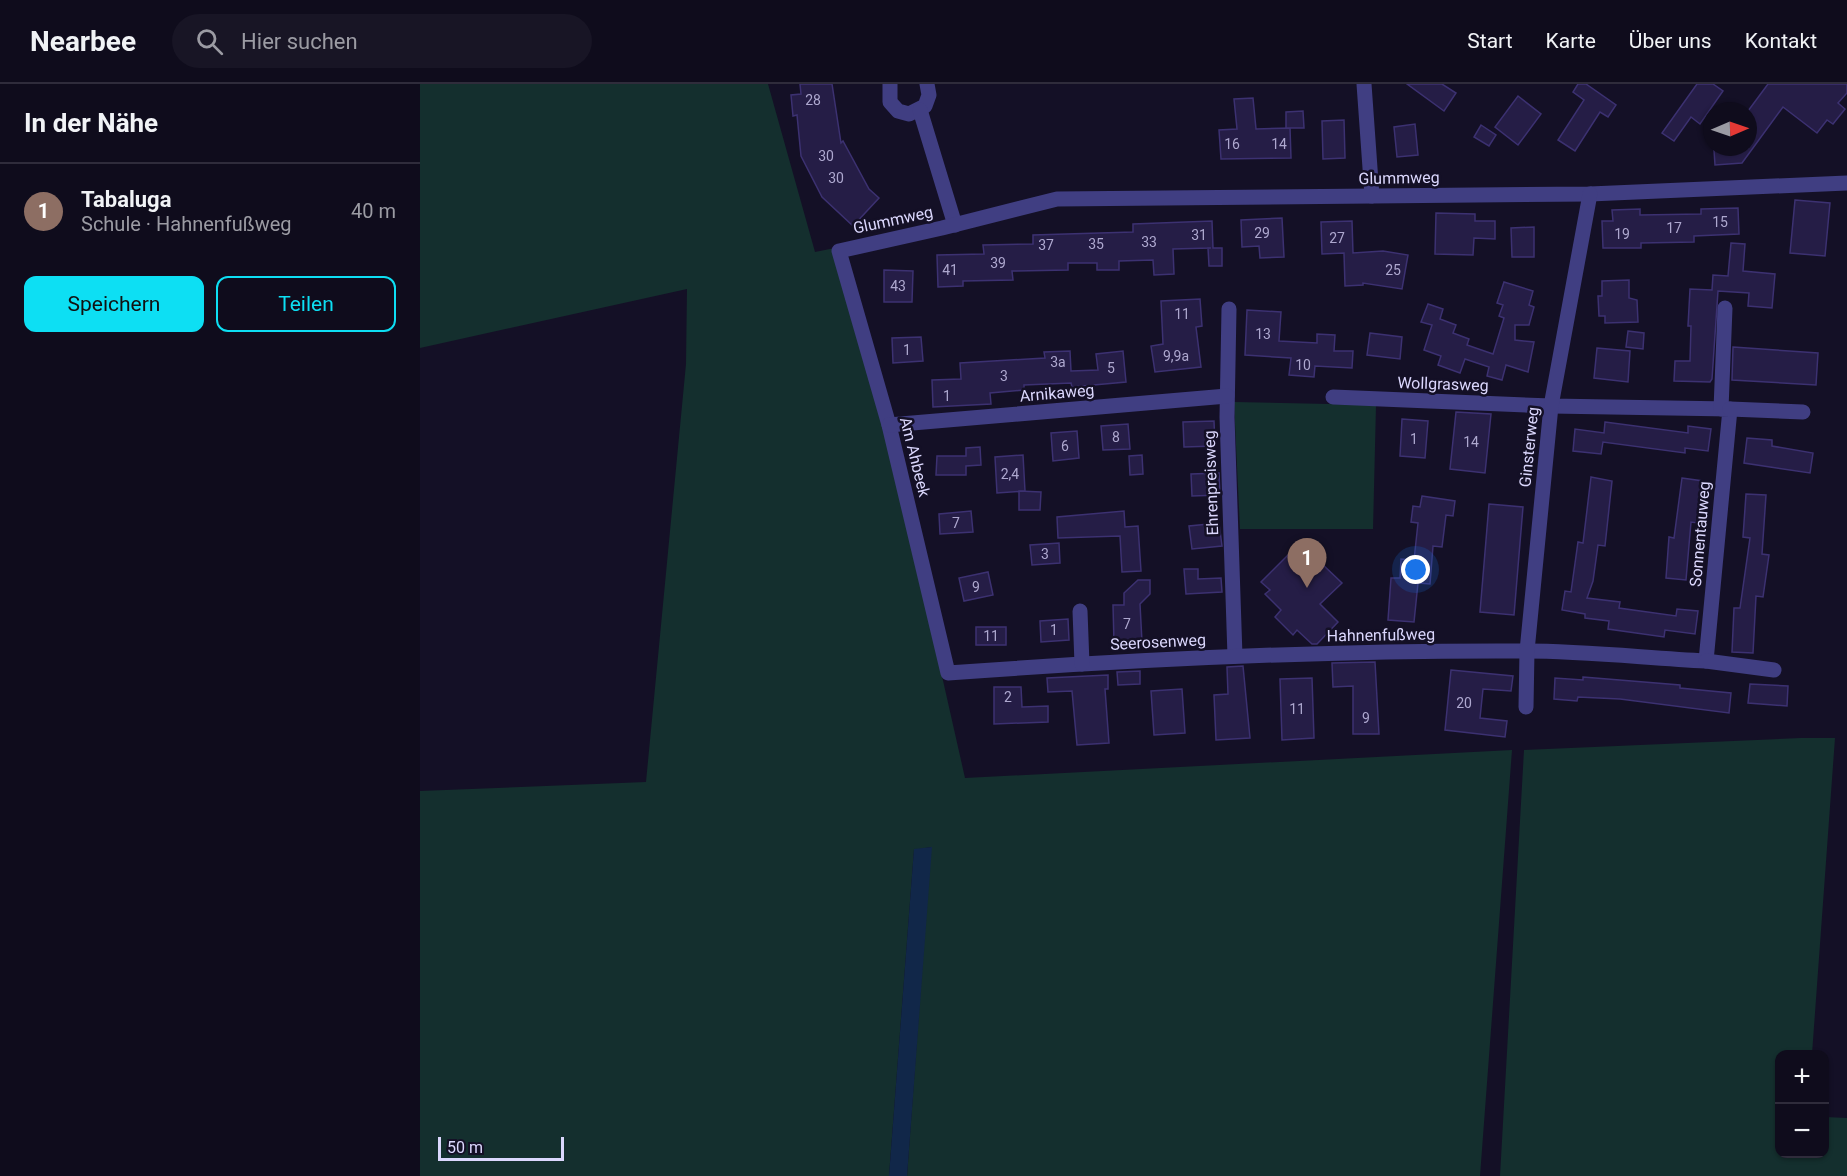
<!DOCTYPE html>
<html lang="de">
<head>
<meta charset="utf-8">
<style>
	body { margin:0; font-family:Roboto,sans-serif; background:#181525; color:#f1f3f6 }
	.controls { position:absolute; right:18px; bottom:18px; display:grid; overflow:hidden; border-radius:12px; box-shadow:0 2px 4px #0004 }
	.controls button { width:54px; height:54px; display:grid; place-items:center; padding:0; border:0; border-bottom:2px solid #2f2c3b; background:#0f0c1c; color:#f1f3f6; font:30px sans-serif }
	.compass { position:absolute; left:1283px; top:18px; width:54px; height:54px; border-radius:50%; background:#0f0c1c; box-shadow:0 2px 4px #0004; rotate:88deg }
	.scale { position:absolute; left:18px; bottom:15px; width:126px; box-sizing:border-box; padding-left:6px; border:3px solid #dbd7fd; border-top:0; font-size:16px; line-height:21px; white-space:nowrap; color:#dbd7fd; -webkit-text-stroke:4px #141026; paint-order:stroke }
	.you { position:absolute; left:996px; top:486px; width:21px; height:21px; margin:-15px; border:4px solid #fff; border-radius:50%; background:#1a73e8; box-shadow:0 0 0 9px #1a73e833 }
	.badge { display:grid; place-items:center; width:39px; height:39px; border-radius:50%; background:#0ddff3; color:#fff; font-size:20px; font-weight:700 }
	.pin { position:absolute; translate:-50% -50px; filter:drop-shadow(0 2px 3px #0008) }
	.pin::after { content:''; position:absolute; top:32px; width:21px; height:18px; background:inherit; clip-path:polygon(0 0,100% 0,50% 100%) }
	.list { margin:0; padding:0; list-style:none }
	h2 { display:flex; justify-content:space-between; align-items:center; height:78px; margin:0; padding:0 24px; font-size:26px }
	h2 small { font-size:20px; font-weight:400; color:#9b9ba3 }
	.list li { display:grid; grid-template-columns:39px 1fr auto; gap:18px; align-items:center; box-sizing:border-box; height:96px; padding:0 24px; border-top:2px solid #2f2c3b }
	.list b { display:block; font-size:22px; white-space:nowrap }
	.list p { margin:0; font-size:20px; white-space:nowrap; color:#9b9ba3 }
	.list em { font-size:20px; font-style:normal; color:#9b9ba3 }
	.actions { display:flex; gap:12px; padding:18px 24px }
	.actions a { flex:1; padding:14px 0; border:2px solid #0ddff3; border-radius:12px; text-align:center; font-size:21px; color:#0ddff3 }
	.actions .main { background:#0ddff3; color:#111 }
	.icon { flex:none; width:33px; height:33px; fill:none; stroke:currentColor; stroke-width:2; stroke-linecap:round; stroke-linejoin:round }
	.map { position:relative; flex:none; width:1427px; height:1092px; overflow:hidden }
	header { display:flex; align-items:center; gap:36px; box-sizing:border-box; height:84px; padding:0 30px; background:#0f0c1c; border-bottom:2px solid #2f2c3b }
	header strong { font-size:28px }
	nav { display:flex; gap:33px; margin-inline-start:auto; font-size:21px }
	.search { width:420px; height:54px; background:#181525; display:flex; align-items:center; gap:15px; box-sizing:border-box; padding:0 21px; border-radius:33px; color:#9b9ba3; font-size:22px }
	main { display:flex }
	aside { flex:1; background:#0f0c1c }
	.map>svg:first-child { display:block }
</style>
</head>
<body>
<header>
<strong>Nearbee</strong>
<div class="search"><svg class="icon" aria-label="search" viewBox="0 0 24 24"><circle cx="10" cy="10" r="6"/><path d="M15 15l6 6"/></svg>Hier suchen</div>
<nav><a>Start</a><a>Karte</a><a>Über uns</a><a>Kontakt</a></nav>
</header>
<main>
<aside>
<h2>In der Nähe<small></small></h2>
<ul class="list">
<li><span class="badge" style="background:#8d6e63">1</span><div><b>Tabaluga</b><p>Schule · Hahnenfußweg</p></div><em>40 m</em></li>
</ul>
<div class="actions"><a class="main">Speichern</a><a>Teilen</a></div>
</aside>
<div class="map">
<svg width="1427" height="1092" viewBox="0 0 1427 1092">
	<rect width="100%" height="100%" fill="#141026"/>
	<g fill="#142f2e">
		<path d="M0,0H348L395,168L415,164L466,344L545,694L1092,666L1060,1092H487L511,763L494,766L469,1092H0V707L226,698L266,280L267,205L0,264Z"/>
		<path d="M814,318L956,321L953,445H820Z"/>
		<path d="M1381,654H1415L1392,970H1360V1070H1404L1405,1033L1427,1034V1092H1080L1104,666Z"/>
	</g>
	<path fill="#112749" d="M512,763L487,1092H469L494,765Z"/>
	<g fill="#251d46" stroke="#3c3171" stroke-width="1.5">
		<path d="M380,0H412L421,59L423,57L449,105L459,114L433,142L402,113L381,72L377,31L373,32L371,11L381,10Z"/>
		<path d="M987,0H1022L1036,9L1024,27Z"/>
		<path d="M1158,0H1166L1196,21L1188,33L1180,28L1155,67L1138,56L1164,16L1153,8Z"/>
		<path d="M1277,0H1293L1303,7L1280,40L1271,33L1254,57L1242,49Z"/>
		<path d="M1348,0H1427V9L1418,19L1425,25L1413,40L1407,36L1397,49L1363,23L1322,79L1295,81L1294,66L1328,64V27Z"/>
		<path d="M1098,12L1121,30L1098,61L1075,43Z"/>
		<path d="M833,14L836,45L870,44L871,74L801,75L799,46L817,45L814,15Z"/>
		<path d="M883,27L884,44H866V28Z"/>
		<path d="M924,36L925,74L903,75L902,37Z"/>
		<path d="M995,40L998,71L977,73L974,43Z"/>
		<path d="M1061,41L1076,51L1069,62L1054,53Z"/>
		<path d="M1375,116L1410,119L1405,172L1370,169Z"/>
		<path d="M1318,124L1319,150L1274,152V158L1221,159V164H1183L1182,137H1193L1192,126L1220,125V131L1281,130V125Z"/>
		<path d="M1016,129L1055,130V137H1075V155L1054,154L1053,171L1015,170Z"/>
		<path d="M862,134L864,173L840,174L839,162L822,163L821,136Z"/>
		<path d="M792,137L793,164H802V182H789L788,164H791L753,165L754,190L734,191L733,176L699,177V186H677V179H648V186L592,187L593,196L543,197V202L518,203L517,171L564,170L563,161L613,160V151L713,148V140Z"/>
		<path d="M932,137L933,169L963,167L988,171L982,205L943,199V201L925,202L924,169L902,170L901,138Z"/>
		<path d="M1114,143V173H1092L1091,144Z"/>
		<path d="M1311,159L1325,160L1323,187L1355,190L1352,224L1328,222L1329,209L1298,207L1292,295L1290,298L1254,297L1255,277H1270L1271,242H1268L1270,205L1292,206L1293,191L1308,192Z"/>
		<path d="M464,186L493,187L492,218H464Z"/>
		<path d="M1209,196V214L1217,216L1218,238L1185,239V232H1179L1178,212H1182V197Z"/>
		<path d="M1084,198L1113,207L1109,221L1114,223L1109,241H1095V256L1114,258L1108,288L1086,281L1082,296L1067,292L1069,283L1045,275L1040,289L1018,281L1021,272L1004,266L1012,241L1001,238L1008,220L1023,225L1020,235L1036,241L1033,249L1049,255L1047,261L1073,270L1084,234L1079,232L1083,221L1077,219Z"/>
		<path d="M780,215L782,242L776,243L781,283L735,288L731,262L743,260L741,217Z"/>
		<path d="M827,226L861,228L859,257L897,259V250L915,251L914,267H933L932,284L895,282L894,293L869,291L871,274L825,271Z"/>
		<path d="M1208,247L1224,249L1223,265L1206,263Z"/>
		<path d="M950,249L982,253L980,275L947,271Z"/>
		<path d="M501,253L503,277L473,279L472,254Z"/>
		<path d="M1313,263L1398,269L1396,301L1312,296Z"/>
		<path d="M1177,264L1210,267L1208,298L1174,294Z"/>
		<path d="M650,267L651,287L678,286L676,270L703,267L706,298L652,303L651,299L604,301V306L570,309L571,320L513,323L512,296L541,295L540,279L625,274L624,268Z"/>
		<path d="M1036,328L1071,330L1065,389L1030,385Z"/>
		<path d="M982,335L1008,337L1005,374L980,372Z"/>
		<path d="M794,337L795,362L764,363L763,338Z"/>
		<path d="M1185,338L1268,349V342L1291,345L1288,367L1265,364V369L1183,358L1181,370L1153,367L1155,345L1184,349Z"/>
		<path d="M708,340L710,365L683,366L681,342Z"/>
		<path d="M657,347L659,374L633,377L631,349Z"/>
		<path d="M1327,354L1352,356V362L1393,369L1390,389L1324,379Z"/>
		<path d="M560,363L561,381L546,382V391H516L517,372H546V364Z"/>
		<path d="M603,371L605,407L577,409L575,373Z"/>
		<path d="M722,371L723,390L710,391L709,372Z"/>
		<path d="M799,389L800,411L772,412L771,390Z"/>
		<path d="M1171,393L1192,397L1185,462L1178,461L1173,497L1167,514L1200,518L1199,524L1256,532L1257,525L1278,527L1275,550L1245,546L1244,553L1188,545L1189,537L1165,534V530L1142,526L1145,507L1151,508L1158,458L1163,459Z"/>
		<path d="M1262,394L1283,397L1278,439L1271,438L1266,496L1246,494L1249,453L1254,454Z"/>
		<path d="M599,407L621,408L620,426H599Z"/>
		<path d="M1326,410L1346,411L1342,470L1349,471L1343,513L1336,512L1333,569L1312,568L1314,524H1320L1330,454L1323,453Z"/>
		<path d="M1002,412L1035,417L1033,432L1026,431L1022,463L1013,462L1010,500L998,499L994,538L968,536L971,494H980L981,475L994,476L998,439L991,438L993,422L1000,423Z"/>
		<path d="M1069,420L1103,423L1094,531L1060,528Z"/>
		<path d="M551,427L553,448L520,450L519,430Z"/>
		<path d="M704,427L705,443L718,442L721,487L702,488L700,452L638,454L637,433Z"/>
		<path d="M799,439L802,462L772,465L769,442Z"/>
		<path d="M639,459L640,479L612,481L610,461Z"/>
		<path d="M876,463L896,483L902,480L922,499L900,520L918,538L897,560H892L877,546L873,551L855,533L861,526L845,510L850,506L841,498Z"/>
		<path d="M764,485H778V495L801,494L802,508L766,510Z"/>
		<path d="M568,488L573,511L544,517L539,494Z"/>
		<path d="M718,496H730V510L720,520L722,558L694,559L693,521H704V509Z"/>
		<path d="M648,535L649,556L621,558L620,537Z"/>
		<rect x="556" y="543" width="30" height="18"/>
		<path d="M955,578L959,650H933V602L913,603L912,579Z"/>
		<path d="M823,582L830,654L796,656L794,611L808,610L807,583Z"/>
		<path d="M1031,586L1093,592L1091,607L1063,605L1060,634L1087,637L1085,653L1025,646Z"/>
		<path d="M720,587V600L698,601L697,588Z"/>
		<path d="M688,591V605H685L689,659L657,661L652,607L628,608L627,594Z"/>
		<path d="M1163,593L1260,601V604L1311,609L1309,629L1200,615L1158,613L1157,617L1134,615L1135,594L1163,596Z"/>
		<path d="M892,594L894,654L862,656L860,595Z"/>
		<path d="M1330,600L1368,602L1367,622L1328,619Z"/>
		<path d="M574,603H601L602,623L628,622V638L574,640Z"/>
		<path d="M762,605L765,649L734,651L731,607Z"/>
	</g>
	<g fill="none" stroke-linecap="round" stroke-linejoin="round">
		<g stroke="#403e82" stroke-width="15">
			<path d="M470,0V18L478,27L489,30L505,22L509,11L507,0"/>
			<path d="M944,0L952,112"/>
			<path d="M500,26L535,141"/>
			<path d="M809,225L807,333L815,572"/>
			<path d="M913,313L1131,322L1310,325L1286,577C1226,574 1165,567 1105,567C912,566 720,575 528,589L469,341L419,167L522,144L637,115L1170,110L1427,99"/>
			<path d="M1301,325L1305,224"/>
			<path d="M1310,325L1383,328"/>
			<path d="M469,341L807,312"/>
			<path d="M660,527L662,580"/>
			<path d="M1286,577L1354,586"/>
			<path d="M1106,623L1107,567L1131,322L1170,110"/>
		</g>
	</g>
	<g text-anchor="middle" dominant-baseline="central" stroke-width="5" stroke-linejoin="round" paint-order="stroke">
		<g font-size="14" fill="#aea8cf">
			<text x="393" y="16">28</text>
			<text x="812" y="60">16</text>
			<text x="859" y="60">14</text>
			<text x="406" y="72">30</text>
			<text x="416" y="94">30</text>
			<text x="1300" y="138">15</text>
			<text x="1254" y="144">17</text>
			<text x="842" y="149">29</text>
			<text x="1202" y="150">19</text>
			<text x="779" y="151">31</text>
			<text x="917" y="154">27</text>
			<text x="729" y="158">33</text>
			<text x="676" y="160">35</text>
			<text x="626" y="161">37</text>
			<text x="578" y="179">39</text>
			<text x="530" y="186">41</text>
			<text x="973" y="186">25</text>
			<text x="478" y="202">43</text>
			<text x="762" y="230">11</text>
			<text x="843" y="250">13</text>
			<text x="487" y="266">1</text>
			<text x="756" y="272">9,9a</text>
			<text x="638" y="278">3a</text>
			<text x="883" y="281">10</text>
			<text x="691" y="284">5</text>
			<text x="584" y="292">3</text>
			<text x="527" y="312">1</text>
			<text x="696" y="353">8</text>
			<text x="994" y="355">1</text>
			<text x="1051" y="358">14</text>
			<text x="645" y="362">6</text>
			<text x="590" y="390">2,4</text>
			<text x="536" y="439">7</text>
			<text x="625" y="470">3</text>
			<text x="556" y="503">9</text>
			<text x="707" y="540">7</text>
			<text x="634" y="546">1</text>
			<text x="571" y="552">11</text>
			<text x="588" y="613">2</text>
			<text x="1044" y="619">20</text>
			<text x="877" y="625">11</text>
			<text x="946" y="634">9</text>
		</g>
		<g font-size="16" fill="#dbd7fd" stroke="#141026">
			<text transform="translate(979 94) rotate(-1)">Glummweg</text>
			<text transform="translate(473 136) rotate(-12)">Glummweg</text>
			<text transform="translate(1023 300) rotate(2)">Wollgrasweg</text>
			<text transform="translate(637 309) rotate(-5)">Arnikaweg</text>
			<text transform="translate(1109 363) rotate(-84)">Ginsterweg</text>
			<text transform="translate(495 373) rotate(76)">Am Ahbeek</text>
			<text transform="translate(791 399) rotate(-92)">Ehrenpreisweg</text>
			<text transform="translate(1280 450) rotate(-85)">Sonnentauweg</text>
			<text transform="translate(961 551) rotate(-1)">Hahnenfußweg</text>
			<text transform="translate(738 558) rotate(-3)">Seerosenweg</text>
		</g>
	</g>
</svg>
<div class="controls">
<button>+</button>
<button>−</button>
</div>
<svg class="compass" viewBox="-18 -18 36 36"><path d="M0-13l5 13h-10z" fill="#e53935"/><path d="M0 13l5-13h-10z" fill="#9b9ba3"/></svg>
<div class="scale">50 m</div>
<div class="you"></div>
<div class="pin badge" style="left:887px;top:504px;background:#8d6e63">1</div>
</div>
</main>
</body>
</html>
